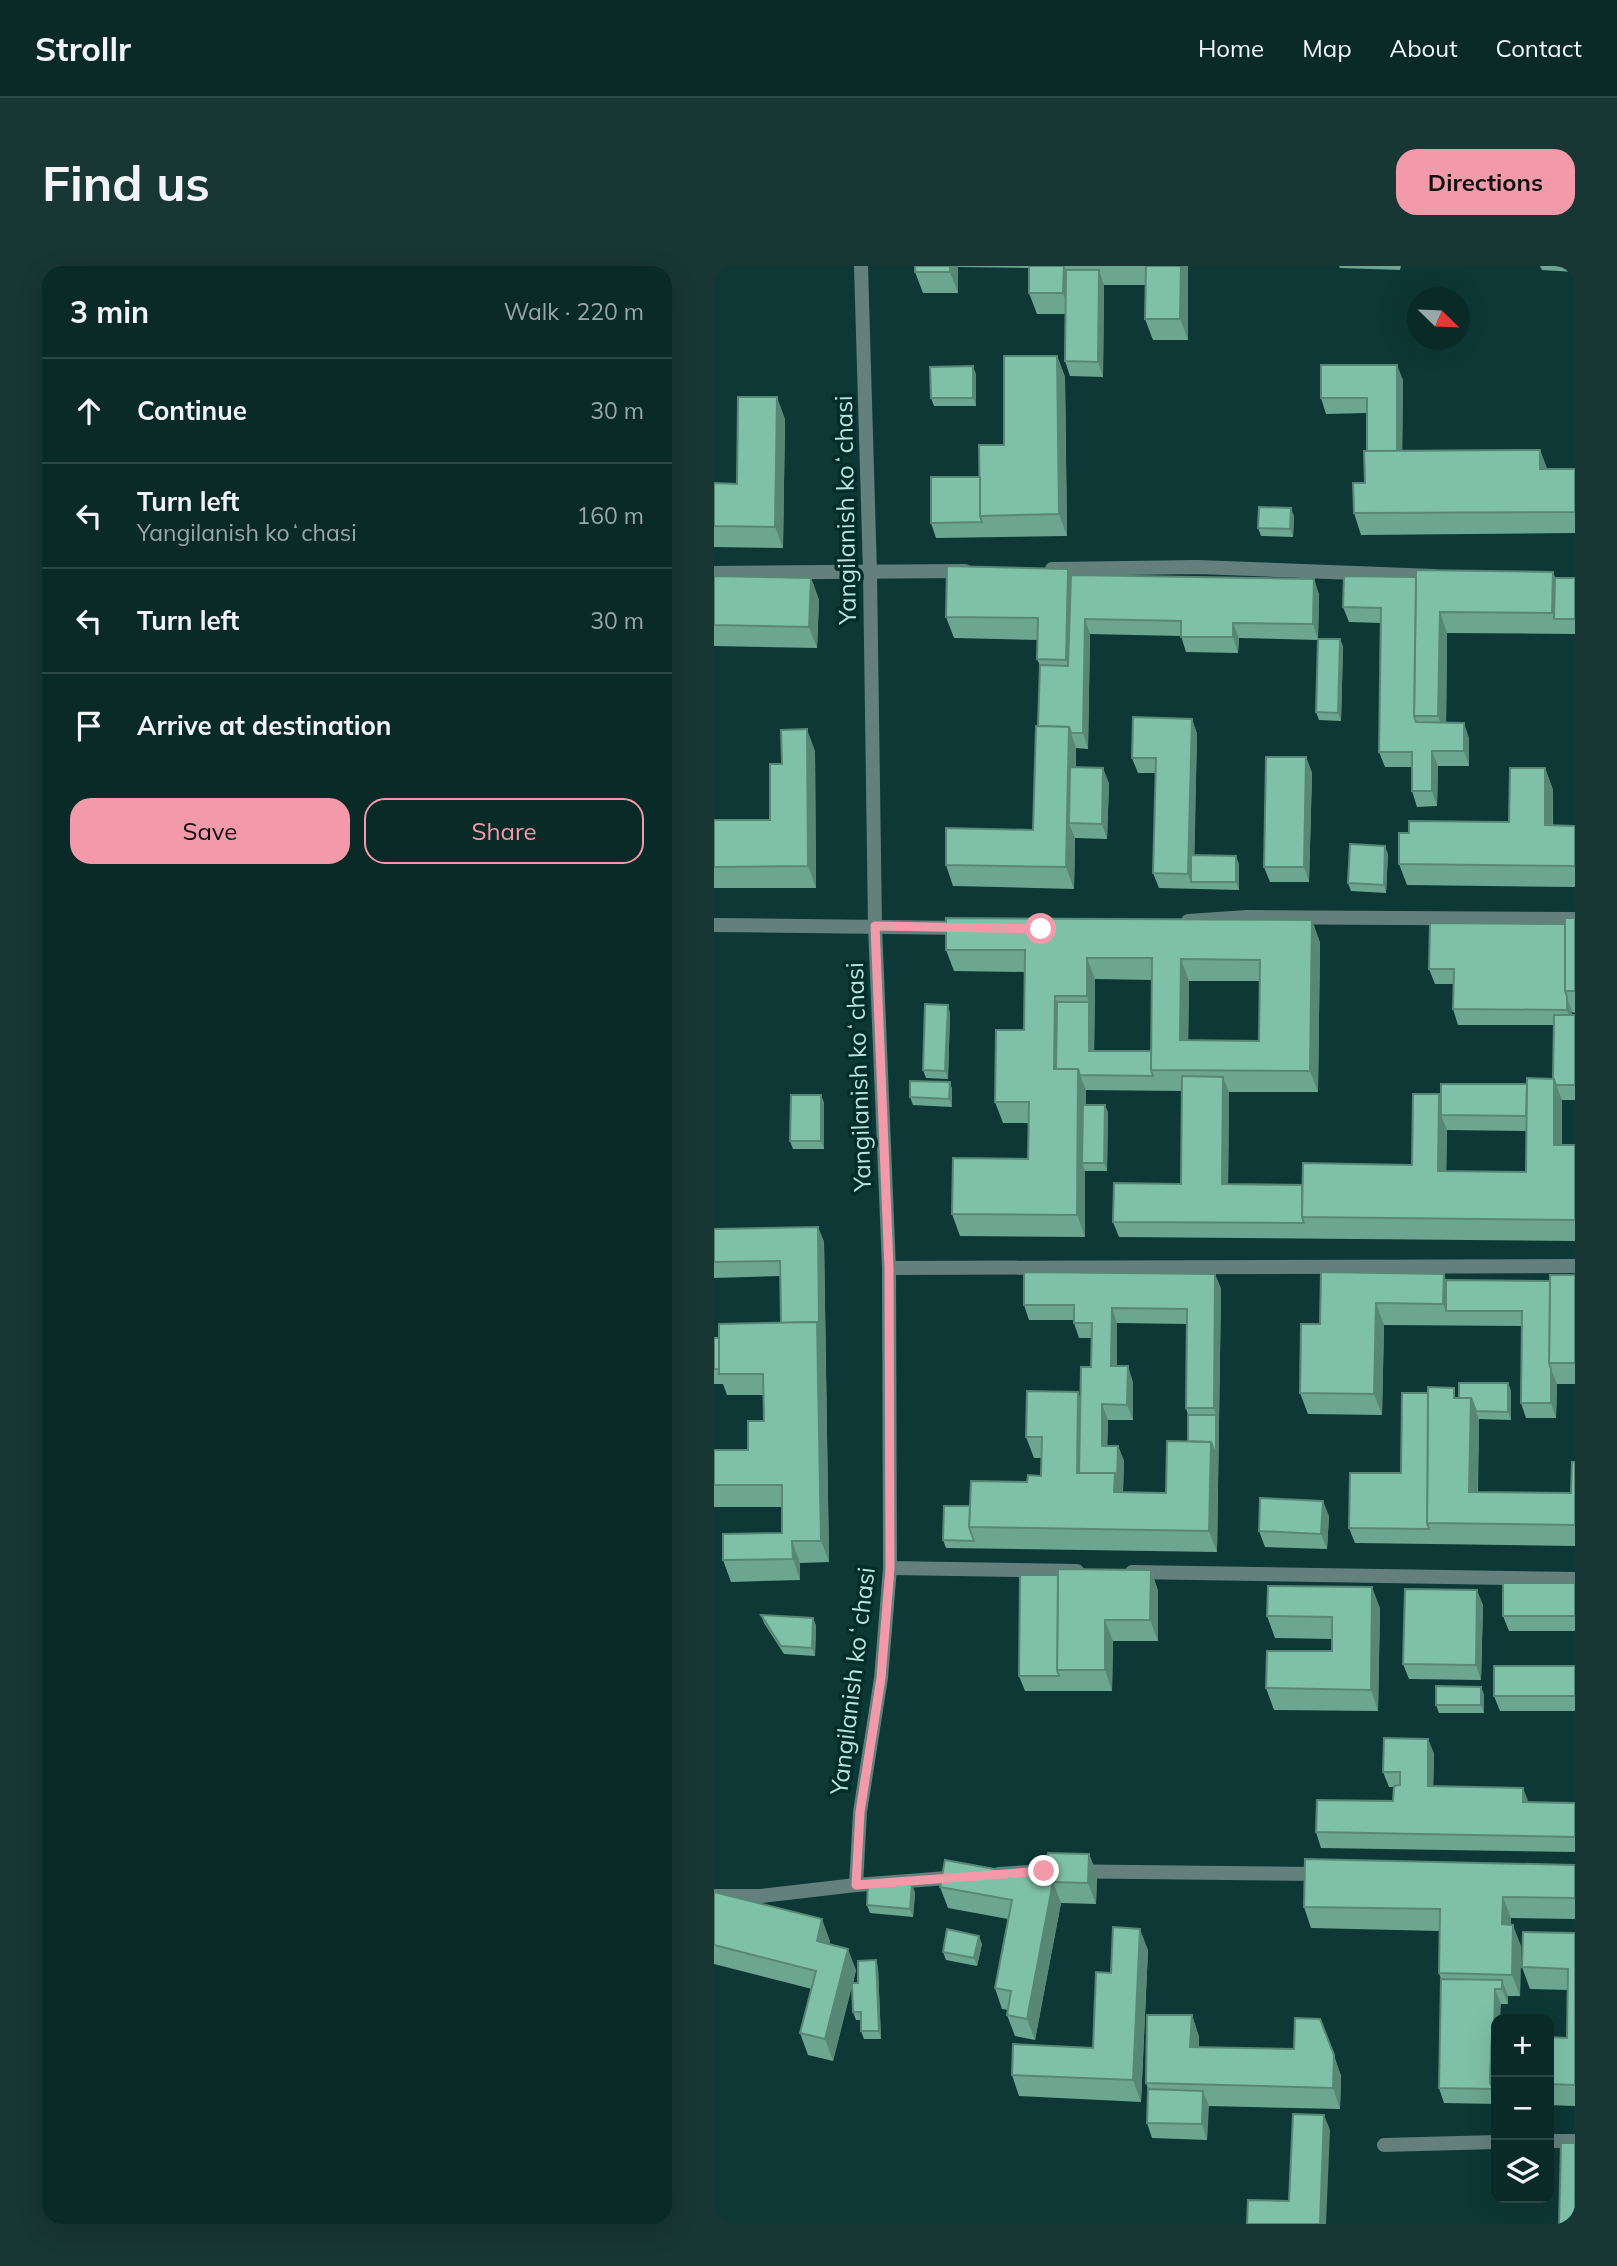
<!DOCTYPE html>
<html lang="en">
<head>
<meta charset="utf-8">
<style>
	body { margin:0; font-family:Mulish,sans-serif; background:#183634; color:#f1f3f6 }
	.controls { position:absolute; right:21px; bottom:21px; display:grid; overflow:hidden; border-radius:14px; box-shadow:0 7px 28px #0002 }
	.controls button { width:63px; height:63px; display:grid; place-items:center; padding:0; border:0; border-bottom:2px solid #2a4645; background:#0a2a28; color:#f1f3f6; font:35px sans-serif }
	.compass { position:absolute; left:693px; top:21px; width:63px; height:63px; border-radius:50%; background:#0a2a28; box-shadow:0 7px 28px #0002; rotate:113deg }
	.stop { position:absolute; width:21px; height:21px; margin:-16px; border:5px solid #f39aaa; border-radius:50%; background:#fff }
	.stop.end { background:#f39aaa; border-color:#fff; box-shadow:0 2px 7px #0008 }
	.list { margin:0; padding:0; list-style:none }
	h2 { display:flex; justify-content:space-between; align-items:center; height:91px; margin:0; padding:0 28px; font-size:30px }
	h2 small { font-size:23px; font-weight:400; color:#99a7a8 }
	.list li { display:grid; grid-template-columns:46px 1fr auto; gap:21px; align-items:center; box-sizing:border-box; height:105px; padding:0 28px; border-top:2px solid #2a4645 }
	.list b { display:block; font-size:26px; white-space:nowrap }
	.list p { margin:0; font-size:23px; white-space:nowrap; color:#99a7a8 }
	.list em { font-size:23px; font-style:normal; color:#99a7a8 }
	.actions { display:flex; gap:14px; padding:21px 28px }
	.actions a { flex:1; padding:16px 0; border:2px solid #f39aaa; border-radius:21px; text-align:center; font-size:24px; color:#f39aaa }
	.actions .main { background:#f39aaa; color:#111 }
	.icon { flex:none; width:38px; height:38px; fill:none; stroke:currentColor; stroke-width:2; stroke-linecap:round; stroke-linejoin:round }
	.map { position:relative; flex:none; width:861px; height:1958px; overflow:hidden; border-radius:21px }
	header { display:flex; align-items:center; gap:42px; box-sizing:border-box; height:98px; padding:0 35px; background:#0a2a28; border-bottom:2px solid #2a4645 }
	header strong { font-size:33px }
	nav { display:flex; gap:38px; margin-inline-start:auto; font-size:24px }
	.intro { display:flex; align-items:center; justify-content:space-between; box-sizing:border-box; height:168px; padding:0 42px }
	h1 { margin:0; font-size:49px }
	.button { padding:18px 32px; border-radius:21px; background:#f39aaa; color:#111; font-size:24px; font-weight:700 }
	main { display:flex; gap:42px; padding:0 42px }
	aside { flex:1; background:#0a2a28; border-radius:21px; box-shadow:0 7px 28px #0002 }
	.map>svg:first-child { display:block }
</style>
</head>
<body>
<header>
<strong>Strollr</strong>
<nav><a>Home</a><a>Map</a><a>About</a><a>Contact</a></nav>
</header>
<div class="intro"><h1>Find us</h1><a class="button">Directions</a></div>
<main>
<aside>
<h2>3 min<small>Walk · 220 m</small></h2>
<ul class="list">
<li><svg class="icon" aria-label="ahead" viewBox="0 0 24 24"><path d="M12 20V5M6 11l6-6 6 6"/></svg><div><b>Continue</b></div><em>30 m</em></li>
<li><svg class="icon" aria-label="left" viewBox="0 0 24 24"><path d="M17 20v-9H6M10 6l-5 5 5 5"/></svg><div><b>Turn left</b><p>Yangilanish koʻchasi</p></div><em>160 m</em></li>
<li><svg class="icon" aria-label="left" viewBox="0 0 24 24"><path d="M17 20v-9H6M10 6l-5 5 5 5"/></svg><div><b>Turn left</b></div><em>30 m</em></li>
<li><svg class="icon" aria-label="arrive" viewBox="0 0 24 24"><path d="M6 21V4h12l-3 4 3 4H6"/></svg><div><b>Arrive at destination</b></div></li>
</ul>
<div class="actions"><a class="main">Save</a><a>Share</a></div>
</aside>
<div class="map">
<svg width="861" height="1958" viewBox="0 0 861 1958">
	<rect width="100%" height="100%" fill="#0d3835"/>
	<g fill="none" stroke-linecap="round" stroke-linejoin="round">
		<g stroke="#63807d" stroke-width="14">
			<path d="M338,303L484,301L720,310"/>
			<path d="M0,307L251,305"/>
			<path d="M474,655L533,651L861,653"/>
			<path d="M0,659L251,662"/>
			<path d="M175,1002L861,1000"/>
			<path d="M176,1302L363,1305"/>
			<path d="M418,1306L861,1313"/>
			<path d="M284,1608L330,1605L606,1608"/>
			<path d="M142,1619L146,1546L167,1412L176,1302L175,1002L161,660L156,306L147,0"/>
			<path d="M0,1630H47L142,1619L246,1611"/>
			<path d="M835,1875H861"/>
			<path d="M670,1879L782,1876"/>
		</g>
	</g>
	<g fill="#6da690" fill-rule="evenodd">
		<path d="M201,0H474V74H439L431,53L432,19H390L389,111L356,110L351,95V48H323L315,27V2L244,1V27H209L201,6Z"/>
		<path d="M625,0H687L686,4L626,2Z"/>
		<path d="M826,0H861V6L828,4Z"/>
		<path d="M343,90L351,111L353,270L222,272L217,257L266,211L290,179Z"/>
		<path d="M262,108V140H220L217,132Z"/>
		<path d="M689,114L688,185L826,184L833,203H861V267L647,269L640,247L651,217L653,185V147L612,148L607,132Z"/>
		<path d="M71,153L69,282L0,281V217L23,218Z"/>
		<path d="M580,250L579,271L547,270L544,262Z"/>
		<path d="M839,306L841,312H861V368L733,367L732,456L755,472V500H724L723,540L703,541L698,525V501H671L665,486L667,357L635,356L629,341L702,311Z"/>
		<path d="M357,309L600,313L605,329L604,373H626L629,381L627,455L605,454L602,446L604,374L525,372L524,387L472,386L467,370L376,368L374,483L362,482V501L395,517L393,573L361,572L360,623L239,620L232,599L319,564L324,460L326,399L323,393L324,374L240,372L232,351Z"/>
		<path d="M0,310L97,312L105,334L103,382L0,380Z"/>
		<path d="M478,453L483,468L480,589L525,598V624L445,622L439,607L442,507H424L418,492Z"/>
		<path d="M101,485L102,622H0V554H56L68,498Z"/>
		<path d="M592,491L598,507L595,616H556L550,601Z"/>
		<path d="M831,502L839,524V559L861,560V621L693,619L685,598L695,567L795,556Z"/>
		<path d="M674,588L672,627L637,625L634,617Z"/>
		<path d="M861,652V747L858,746V749H861V834H848V879H861V975L405,971L399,956L467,918L468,825L372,824V839H391L394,847L393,905H371V971L246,970L238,948L314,893V857H289L281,836L310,764L311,706L240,705L232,684L606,676L604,826H515L514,918L588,919L698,899L727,834L839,813L840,759H744L739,743V718H721L715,703L851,658ZM381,713L438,714L437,785H380ZM475,715H546L545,775L474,774ZM733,864L812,865V906L732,905Z"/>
		<path d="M236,747L234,813L212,812L209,804Z"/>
		<path d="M236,816L238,824V841L199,839L196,831Z"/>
		<path d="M107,829L110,837V883H79L76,875Z"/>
		<path d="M104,961L110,976L115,1296L86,1297V1314L17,1316L9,1294L68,1267V1241H0V1184H34L50,1155V1129H13L9,1118H0V1072L67,1057L66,1010L0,1012V963Z"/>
		<path d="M501,1008L507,1023L503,1286L232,1282L229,1274L256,1240L327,1210L328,1192H320L312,1171L366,1133L377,1101L378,1072H365L360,1057V1054H315L310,1039ZM403,1057L473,1058L472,1142L474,1149V1175L452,1227L409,1226L410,1195L404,1180H393L394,1154H419V1116L403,1100Z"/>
		<path d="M861,1009V1118H843L842,1152H812L807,1137L808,1060L670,1059L668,1149L594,1148L586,1127L606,1058L732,1014L836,1015Z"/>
		<path d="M794,1117L797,1125V1154L765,1153L764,1226L857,1227L861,1196V1280L641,1277L635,1262L687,1207L744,1132Z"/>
		<path d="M615,1250L613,1283L551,1281L545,1265Z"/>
		<path d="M437,1304L444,1325V1375H399L398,1425H311L305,1410L344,1309Z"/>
		<path d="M861,1317V1365H795L789,1350Z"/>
		<path d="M769,1339L767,1414L695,1413L689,1398Z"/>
		<path d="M666,1342L664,1445L560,1444L552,1422L618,1385V1373L561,1372L553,1350Z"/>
		<path d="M47,1349L99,1352L102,1360L101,1390L70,1388L50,1357Z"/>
		<path d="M861,1400V1445H786L780,1430Z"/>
		<path d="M767,1421L770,1429V1447H725L722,1439Z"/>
		<path d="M714,1473L720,1488L719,1520L814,1537H861V1586L607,1582L602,1566L679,1535L680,1521H675L669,1506Z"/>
		<path d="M375,1588L383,1609L382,1638L347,1637L321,1774L301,1770L293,1749L294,1744L288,1743L281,1722L294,1653L234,1642L226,1621L330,1612Z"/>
		<path d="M861,1599V1653L797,1652L796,1659L807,1680L806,1730H794V1738H787L782,1753V1838L730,1837L725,1822L727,1713L725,1707L726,1665L597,1662L590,1641Z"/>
		<path d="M198,1619L201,1627L199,1651L156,1647L153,1639Z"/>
		<path d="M0,1626L116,1675L115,1678L142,1704L139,1717H144L162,1694L164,1702L167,1773H150L147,1765V1754H142L139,1746L138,1719L119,1795L94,1789L86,1767L98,1723L0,1698Z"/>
		<path d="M861,1667V1840L835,1839V1771L853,1772L854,1724L816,1723L808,1701Z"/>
		<path d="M268,1678L263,1700L232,1694L229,1686Z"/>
		<path d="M434,1684L427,1836L305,1830L298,1809L379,1782L397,1707Z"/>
		<path d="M478,1749L485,1771V1782L580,1783L606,1753L627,1810L626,1843L494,1840L493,1874L438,1872L433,1857L434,1823L432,1817Z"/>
	</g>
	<g fill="#598776">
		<path d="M236,0H244V27L236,6Z"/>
		<path d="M350,0L357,19V49L349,27Z"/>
		<path d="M467,0H474V74L466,53Z"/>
		<path d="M385,4L390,19L389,111L384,96Z"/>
		<path d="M343,90L351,111L353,270L345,248Z"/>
		<path d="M683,99L689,114L688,206L683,191Z"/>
		<path d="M259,100L262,108V140L259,132Z"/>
		<path d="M63,131L71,153L69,282L61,261Z"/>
		<path d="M826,184L834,205L826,203Z"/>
		<path d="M577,242L580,250L579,271L576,263Z"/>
		<path d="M354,303L362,324L360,415L352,394Z"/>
		<path d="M839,306L847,327L840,353L838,347Z"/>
		<path d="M97,312L105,334L103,382L95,361Z"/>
		<path d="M600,313L605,329L604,374L599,358Z"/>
		<path d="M726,346L733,367L732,472L724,450Z"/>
		<path d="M371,353L376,368L374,483L369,467Z"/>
		<path d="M519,357L525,372L524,387L519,371Z"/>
		<path d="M626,373L629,381L627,455L624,447Z"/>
		<path d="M478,453L483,468L480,616H477L474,608Z"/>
		<path d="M750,457L755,472V500L750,485Z"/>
		<path d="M355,461L362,482L361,557H355L361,572L360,623L352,601Z"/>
		<path d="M93,463L101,485L102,622L94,600Z"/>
		<path d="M718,485L724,500L723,540L718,525Z"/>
		<path d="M592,491L598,507L595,616L590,601Z"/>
		<path d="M389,502L395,517L393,573L388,558Z"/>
		<path d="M831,502L839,524L838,581L831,559Z"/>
		<path d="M671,580L674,588L672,627L670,619Z"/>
		<path d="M522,590L525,598V624L522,616Z"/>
		<path d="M598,654L606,676L604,826L596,805Z"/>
		<path d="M373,692L381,713L380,800L375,785V736L373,730Z"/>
		<path d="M467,693L475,715L474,795L466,774Z"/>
		<path d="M341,730L349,751L348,809L340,803Z"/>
		<path d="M853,731L858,746V760L853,744Z"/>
		<path d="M234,739L236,747L234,813L231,805Z"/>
		<path d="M364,803L372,825L371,897H368L371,905V971L363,949Z"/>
		<path d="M509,811L515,826L514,933L508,918Z"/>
		<path d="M840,813L848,834V901L840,879Z"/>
		<path d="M236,816L238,824V841L235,833Z"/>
		<path d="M725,828L733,849H727L733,864L732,926L724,905Z"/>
		<path d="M107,829L110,837V883L107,875Z"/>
		<path d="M391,839L394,847L393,905L390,897Z"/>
		<path d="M104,961L110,976L115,1296L107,1275L103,1056Z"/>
		<path d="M501,1008L507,1023L503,1286L495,1265L497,1176L502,1149L500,1142Z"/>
		<path d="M730,1008L737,1029L732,1045L729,1038Z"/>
		<path d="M662,1037L670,1059L668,1149L660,1128Z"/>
		<path d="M398,1042L403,1057V1115L397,1100Z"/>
		<path d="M414,1100L419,1116V1154L413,1139Z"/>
		<path d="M837,1103L843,1118L842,1152L837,1137Z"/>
		<path d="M794,1117L797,1125V1154L794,1146Z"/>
		<path d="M364,1126L372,1147L365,1213L363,1207Z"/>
		<path d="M757,1132L765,1154L763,1248L755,1226Z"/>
		<path d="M388,1138L394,1154L393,1195L388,1180Z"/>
		<path d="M404,1180L410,1195L408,1247L400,1226Z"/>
		<path d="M609,1235L615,1250L613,1283L607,1268Z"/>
		<path d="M78,1275L86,1297V1314L79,1293Z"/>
		<path d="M437,1304L444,1325V1375L436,1354Z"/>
		<path d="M658,1321L666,1342L664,1445L657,1424Z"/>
		<path d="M763,1324L769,1339L767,1414L762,1399Z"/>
		<path d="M99,1352L102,1360L101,1390L98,1382Z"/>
		<path d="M391,1354L399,1375L398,1425L391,1404Z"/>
		<path d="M767,1421L770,1429V1447L767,1439Z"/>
		<path d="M714,1473L720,1488L719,1535L714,1520Z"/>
		<path d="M809,1522L815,1537L809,1536Z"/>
		<path d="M375,1588L383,1609L382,1638L374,1617Z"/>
		<path d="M339,1616L347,1637L321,1774L313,1753Z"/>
		<path d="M198,1619L201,1627L199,1651L196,1643Z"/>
		<path d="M789,1631L797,1652L796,1680L788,1658Z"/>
		<path d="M108,1653L116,1675L111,1696L103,1675Z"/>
		<path d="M799,1659L807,1680L806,1730L798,1709Z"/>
		<path d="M426,1663L434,1684L427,1836L419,1814Z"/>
		<path d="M265,1670L268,1678L263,1700L260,1692Z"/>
		<path d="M134,1683L142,1704L119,1795L111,1773Z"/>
		<path d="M162,1694L164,1702L167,1773L165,1765Z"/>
		<path d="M788,1714L794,1730V1738L788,1723Z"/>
		<path d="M781,1723L787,1738L786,1753H782V1817H779Z"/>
		<path d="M478,1749L485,1771L484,1803L476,1781Z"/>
		<path d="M620,1789L627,1810L626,1843L619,1822Z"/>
		<path d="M489,1825L495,1840L493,1874L488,1858Z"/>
		<path d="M610,1849L616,1864L612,1958H606Z"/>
	</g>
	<g fill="#7fc1a8" stroke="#598776" stroke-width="2" fill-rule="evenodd">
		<rect x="201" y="0" width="35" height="6"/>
		<path d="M315,0H350L349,27H315Z"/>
		<path d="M432,0H467L466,53H431Z"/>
		<path d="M352,4H385L384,96L351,95Z"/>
		<path d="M290,90H343L345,248L266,250L265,179H290Z"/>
		<path d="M607,99H683V185H653V132H607Z"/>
		<path d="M259,100V132H217L216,101Z"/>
		<path d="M24,131H63L61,261L0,260V217L23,218Z"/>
		<path d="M826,184V203H861V246L640,247L639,217H651L650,185Z"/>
		<path d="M217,211H266V250L268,256L217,257Z"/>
		<path d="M545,241L577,242L576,263L544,262Z"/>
		<path d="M233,300L354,303L352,394L323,393L324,352L232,351Z"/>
		<path d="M702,304L839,306L838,347L726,346L724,450H700Z"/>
		<path d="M357,309L600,313L599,358L519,357V371H467V355L371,353L369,467H357L355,461L324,460L326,399L354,400Z"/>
		<path d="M0,310L97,312L95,361L0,359Z"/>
		<path d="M630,310L702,311L700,450L702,456L750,457V485H718V525H698V486H665L667,342L629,341Z"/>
		<path d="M841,312H861V353H840Z"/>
		<path d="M604,373H626L624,447L602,446Z"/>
		<path d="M419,451L478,453L474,608L439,607L442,492H418Z"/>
		<path d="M322,460L355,461L352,601L232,599V562L319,564Z"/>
		<path d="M93,463L94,600L0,601V554H56V498H68L67,464Z"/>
		<path d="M552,491H592L590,601H550Z"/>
		<path d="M356,501L389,502L388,558L355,557Z"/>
		<path d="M796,502H831V559L861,560V600L685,598V567H695V555L795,556Z"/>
		<path d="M636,578L671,580L670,619L634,617Z"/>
		<path d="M477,589L522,590V616H477Z"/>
		<path d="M232,652L598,654L596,805L437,804L438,692H373V730H341L340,803H364L363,949L238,948L239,892L314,893L315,836H281L282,764H310L311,684H232ZM467,693L546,694L545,775L466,774Z"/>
		<rect x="851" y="652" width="10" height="73"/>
		<path d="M716,657L851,658V725L853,731V744L739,743L740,703H715Z"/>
		<path d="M343,736H375V785H437V804L439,810L366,809L364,803H342Z"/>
		<path d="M211,738L234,739L231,805L209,804Z"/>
		<path d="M840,749H861V819H842L840,813H839Z"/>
		<path d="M468,810L509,811L508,918L588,919V951L590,957L399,956L400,917L467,918Z"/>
		<path d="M813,812L840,813V879H861V954L588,951L589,897L698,899L699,828H725L724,905L812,906Z"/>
		<path d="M196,815L236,816L235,833L196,831Z"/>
		<path d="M727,818H813L812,850L727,849Z"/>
		<path d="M77,829H107V875H76Z"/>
		<path d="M369,839H391L390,897H368Z"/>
		<path d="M104,961L105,1062L103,1056L67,1057L66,995L0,996V963Z"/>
		<path d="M310,1006L501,1008L500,1142H472L473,1043L398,1042L397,1100H414L413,1139L388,1138V1180H404L403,1213L401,1207H365L367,1101H377L378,1057H360V1039H310Z"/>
		<path d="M607,1006L730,1008L729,1038L662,1037L660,1128L586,1127L587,1058H606Z"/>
		<path d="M836,1009H861V1097H835Z"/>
		<path d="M732,1014L836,1015L835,1097L837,1103V1137H807L808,1045H732Z"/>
		<path d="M103,1056L107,1275H78L79,1293L9,1294V1268L68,1267V1219H0V1184H34V1155H50L49,1108H5V1058Z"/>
		<rect x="0" y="1072" width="5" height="31"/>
		<path d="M745,1117H794V1146L762,1145L757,1132H745Z"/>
		<path d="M714,1121L740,1122V1132H757L755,1226L857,1227L858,1196H861V1259L713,1257Z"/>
		<path d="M313,1125L364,1126L363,1207H401L400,1226L452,1227L453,1175L497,1176L495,1265L255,1261L257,1215L313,1216L314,1209L327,1210L328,1171H312Z"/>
		<path d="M688,1127H714L713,1257L715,1263L635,1262L636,1207H687Z"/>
		<path d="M474,1149H502V1189L497,1176L474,1175Z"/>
		<path d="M546,1232L609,1235L607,1268L545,1265Z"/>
		<path d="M230,1240H256L255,1261L260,1275L229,1274Z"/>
		<path d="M344,1303L437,1304L436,1354H391V1404H343Z"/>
		<path d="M306,1309H344L343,1404L345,1410H305Z"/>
		<rect x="789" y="1317" width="72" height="33"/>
		<path d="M554,1320L658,1321L657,1424L552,1422L553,1385H618V1351L553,1350Z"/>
		<path d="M691,1323L763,1324L762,1399L689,1398Z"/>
		<path d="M47,1349L99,1352L98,1382L67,1380Z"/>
		<rect x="780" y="1400" width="81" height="30"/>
		<path d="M722,1420L767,1421V1439H722Z"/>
		<path d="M670,1472L714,1473V1520L809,1522V1536L861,1537V1571L602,1566L603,1534L679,1535L680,1520L686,1519V1506H669Z"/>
		<path d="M334,1587L375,1588L374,1617L339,1616L313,1753L293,1749L297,1725L281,1722L298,1634L226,1621L231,1594L330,1612Z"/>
		<path d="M591,1593L861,1599V1632L789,1631L788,1658L799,1659L798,1709L725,1707L726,1643L590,1641Z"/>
		<path d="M154,1615L198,1619L196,1643L153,1639Z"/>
		<path d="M0,1626L108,1653L103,1675L134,1683L111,1773L86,1767L102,1705L0,1679Z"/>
		<path d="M399,1661L426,1663L419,1814L298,1809L299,1778L379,1782L382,1706L397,1707Z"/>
		<path d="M233,1663L265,1670L260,1692L229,1686Z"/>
		<path d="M809,1666L861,1667V1819L835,1818V1771L853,1772L854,1703L808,1701Z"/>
		<path d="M162,1694L165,1765H147V1746H139L138,1717H144V1695Z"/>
		<path d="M727,1713L788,1714V1723H781L780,1770H778L776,1817L779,1823L725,1822Z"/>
		<path d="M433,1749H478L476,1781L580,1783L581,1752L606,1753L620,1789L619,1822L432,1817Z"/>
		<path d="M778,1770H782V1817H776Z"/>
		<path d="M434,1823L489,1825L488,1858L433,1857Z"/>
		<path d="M579,1848L610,1849L606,1958H533L534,1934L575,1935Z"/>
		<path d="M847,1877H861V1958H845Z"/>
	</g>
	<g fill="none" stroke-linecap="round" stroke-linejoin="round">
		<path stroke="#f39aaa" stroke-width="9" d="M327,663L161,660L175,1002L176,1302L167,1412L146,1546L142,1619L330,1605"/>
	</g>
	<g text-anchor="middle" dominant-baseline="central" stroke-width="7" stroke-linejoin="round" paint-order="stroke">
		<g font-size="24" fill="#bee3df" stroke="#012d2b">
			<text transform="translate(131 244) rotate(-91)">Yangilanish koʻchasi</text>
			<text transform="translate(144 811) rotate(-92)">Yangilanish koʻchasi</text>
			<text transform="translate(138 1415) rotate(-83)">Yangilanish koʻchasi</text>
		</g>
	</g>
</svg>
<div class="controls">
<button>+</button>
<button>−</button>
<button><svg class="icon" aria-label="layers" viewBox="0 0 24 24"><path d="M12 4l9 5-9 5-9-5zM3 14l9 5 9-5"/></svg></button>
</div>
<svg class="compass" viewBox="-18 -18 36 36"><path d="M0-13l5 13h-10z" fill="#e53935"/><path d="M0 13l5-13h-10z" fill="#99a7a8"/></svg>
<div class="stop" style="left:327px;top:663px"></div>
<div class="stop end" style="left:330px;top:1605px"></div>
</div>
</main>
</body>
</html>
